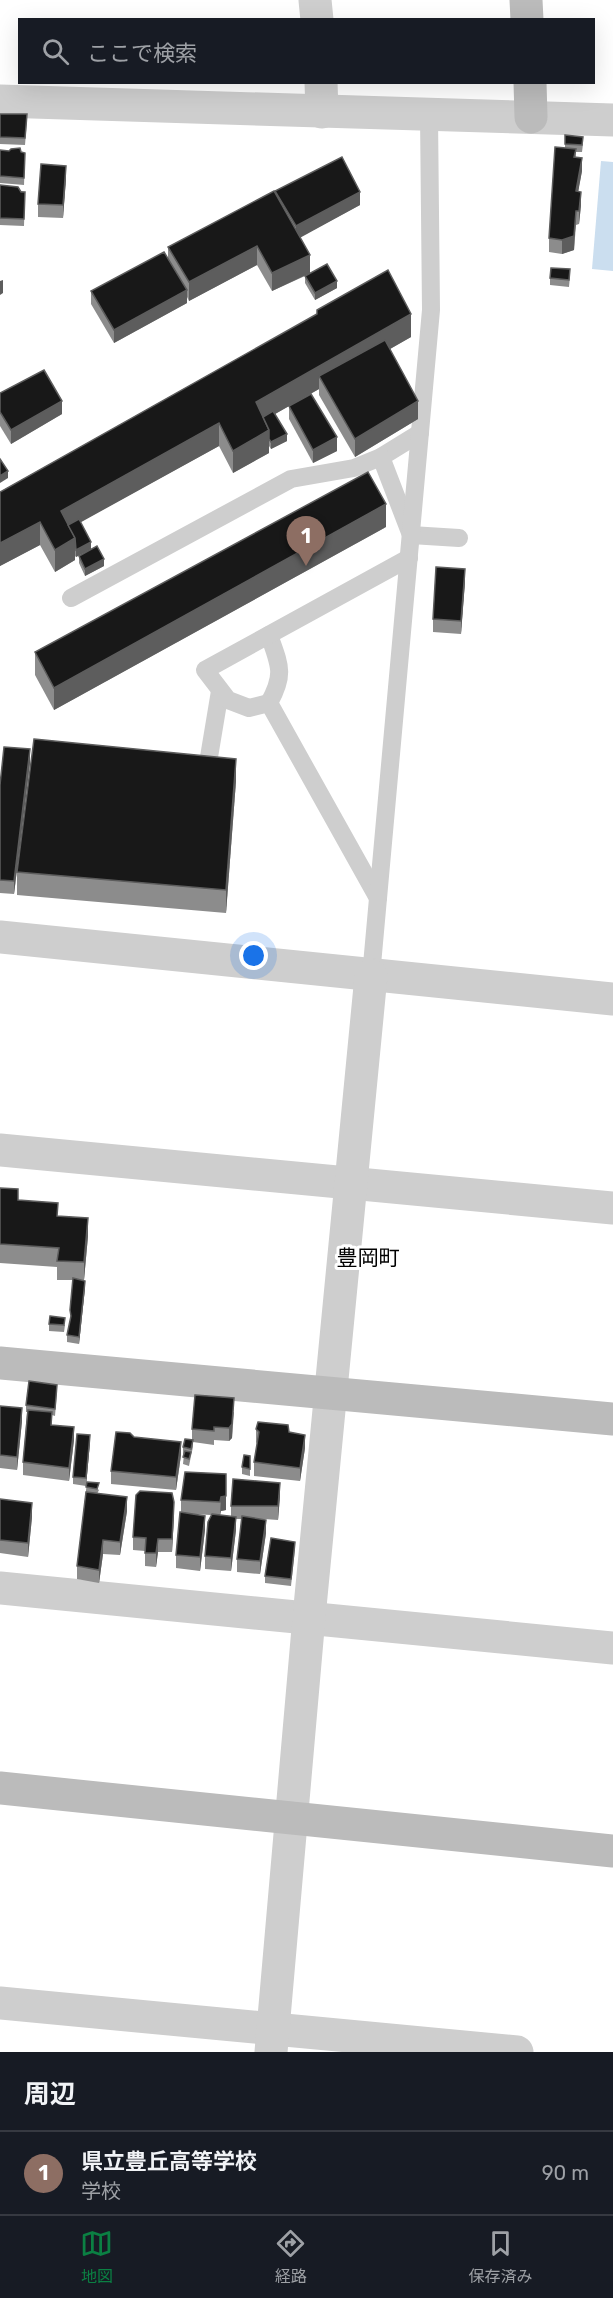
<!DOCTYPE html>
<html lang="ja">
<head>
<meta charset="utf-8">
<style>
	body { margin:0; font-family:Rubik,"Noto Sans JP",sans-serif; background:#242831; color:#f1f3f6 }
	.you { position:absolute; left:254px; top:956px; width:21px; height:21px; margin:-15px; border:4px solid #fff; border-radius:50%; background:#1a73e8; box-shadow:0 0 0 9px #1a73e833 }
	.badge { display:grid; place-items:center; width:39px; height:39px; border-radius:50%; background:#0b8043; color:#fff; font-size:20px; font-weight:700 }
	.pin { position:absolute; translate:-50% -50px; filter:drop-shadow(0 2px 3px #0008) }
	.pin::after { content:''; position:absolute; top:32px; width:21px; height:18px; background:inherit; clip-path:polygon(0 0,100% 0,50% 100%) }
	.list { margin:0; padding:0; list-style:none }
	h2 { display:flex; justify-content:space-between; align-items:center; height:78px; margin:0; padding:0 24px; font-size:26px }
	h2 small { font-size:20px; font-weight:400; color:#9ea1a6 }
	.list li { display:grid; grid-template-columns:39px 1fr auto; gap:18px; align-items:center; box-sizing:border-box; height:84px; padding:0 24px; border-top:2px solid #363941 }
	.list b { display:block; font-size:22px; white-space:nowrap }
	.list p { margin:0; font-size:20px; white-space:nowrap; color:#9ea1a6 }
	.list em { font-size:20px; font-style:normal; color:#9ea1a6 }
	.icon { flex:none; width:33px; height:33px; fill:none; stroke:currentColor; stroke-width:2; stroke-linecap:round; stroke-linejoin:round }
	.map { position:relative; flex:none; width:613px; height:2052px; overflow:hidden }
	.search { position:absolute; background:#171b24; box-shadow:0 6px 24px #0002; left:18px; right:18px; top:18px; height:66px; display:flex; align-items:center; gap:15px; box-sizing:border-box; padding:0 21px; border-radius:0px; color:#9ea1a6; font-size:22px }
	.sheet { height:162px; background:#171b24 }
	nav { display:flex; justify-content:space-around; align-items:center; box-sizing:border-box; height:84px; border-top:2px solid #363941; background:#171b24; font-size:16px; color:#9ea1a6 }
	nav a { display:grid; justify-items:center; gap:3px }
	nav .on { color:#0b8043 }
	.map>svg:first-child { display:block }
</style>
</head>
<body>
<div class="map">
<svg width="613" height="2052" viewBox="0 0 613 2052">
	<rect width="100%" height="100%" fill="#fff"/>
	<path fill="#cbdeef" d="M601,161L613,162V271L592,269Z"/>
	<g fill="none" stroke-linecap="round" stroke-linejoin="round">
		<g stroke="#cecece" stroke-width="18">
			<path d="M381,457L420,433"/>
			<path d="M71,598L291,479L354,468L381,457L411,535L459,538"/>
			<path d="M269,635C280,666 285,674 269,703"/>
			<path d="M209,757L220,691"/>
			<path d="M378,898L269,703L249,708L228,700L205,670L409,558"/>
			<path d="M371,976L431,310L429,115"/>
		</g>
		<g stroke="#cecece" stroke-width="33">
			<path d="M315,0L317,20"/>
			<path d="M321,82L322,112"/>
			<path d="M0,101L613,120"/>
			<path d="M0,937L613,999"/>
			<path d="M0,1150L613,1208"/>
			<path d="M0,1588L613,1648"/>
			<path d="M0,2003L517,2052"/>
			<path d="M271,2052L309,1617L371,976"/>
		</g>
		<g stroke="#bbb" stroke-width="33">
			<path d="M526,0L527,20"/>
			<path d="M530,82L531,117"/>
			<path d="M0,1363L613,1419"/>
			<path d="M0,1788L613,1851"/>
		</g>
	</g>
	<g fill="#8c8c8c">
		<path d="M0,114L27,121L25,145L0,144Z"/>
		<path d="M565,135L583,144L582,152H576V157L582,171L578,191L581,205L579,224L576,225L574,250L562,254L549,252V238L565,148Z"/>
		<path d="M0,150L25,153L24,185L0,183Z"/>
		<path d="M66,179L63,218L38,217V204Z"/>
		<path d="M0,185L25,192L24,226L0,225Z"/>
		<path d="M275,191L360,205L300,237L310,273L337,288L315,300L305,283V276L272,291L257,265L189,301L187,297V303L114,343L91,304V291L168,258V247L275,193Z"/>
		<path d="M570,276L569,287L550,285V278Z"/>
		<path d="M317,310L411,337L390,349L418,419L355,457L319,395V389L275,414L287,441L271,449L269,446V453L233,473L219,446L80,522L91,549L104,566L85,576L79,563V556L89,550L76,557L75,556V560L55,572L40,545L0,566V492L317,315Z"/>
		<path d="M0,393L62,414L11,444L0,426Z"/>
		<path d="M289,406L337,451L313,463L289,419Z"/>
		<path d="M386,527L54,710L35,675V652Z"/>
		<path d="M465,582L461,634L433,632V619Z"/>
		<path d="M30,763L14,894L0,893V785Z"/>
		<path d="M236,781L226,913L17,895V872Z"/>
		<path d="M0,1188L18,1200L58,1217L88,1236L84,1280L85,1288L79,1344L67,1342V1335L71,1319L70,1310L73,1280H57V1267L0,1263Z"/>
		<path d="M49,1324L65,1325L64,1332L49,1331Z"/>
		<path d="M57,1392L55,1416L52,1415V1425L74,1440L69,1481L23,1475V1462L27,1412H26V1405Z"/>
		<path d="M0,1406L22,1421L17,1470L0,1468Z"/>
		<path d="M234,1412L232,1438L229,1441L214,1440V1445L193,1442V1447L191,1456L189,1466L183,1464L184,1454H183V1447L192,1440V1429Z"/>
		<path d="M256,1429L289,1432L305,1448L300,1481L254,1476V1462L257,1444L256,1442Z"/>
		<path d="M134,1437L181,1455L176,1490L111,1484V1471Z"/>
		<path d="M90,1442L86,1486L73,1484V1477Z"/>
		<path d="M250,1456V1476L242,1474V1467Z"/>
		<path d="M226,1474V1510L221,1511L220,1515L231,1516V1506L280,1496L278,1520L264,1519L266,1533L260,1574L237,1572V1559L242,1519H236V1530L231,1571L205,1569V1556L211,1515L190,1514L205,1530L200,1571L176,1568V1555L181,1512V1500Z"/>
		<path d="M87,1482L99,1490L97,1494L127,1511L120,1555L103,1554L99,1583L77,1579V1566Z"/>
		<path d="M0,1499L32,1517L28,1557L0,1553Z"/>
		<path d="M174,1515L172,1552H158L156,1567L145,1566V1551L133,1550V1537Z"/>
		<path d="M295,1549L291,1586L265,1583V1576Z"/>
	</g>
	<g fill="#5d5d5d">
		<path d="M582,158V171L576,204V191Z"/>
		<path d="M66,166V179L63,218V205Z"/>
		<path d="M360,192V205L296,240V226Z"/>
		<path d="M581,192V205L579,224V211Z"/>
		<path d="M576,211L574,250L562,254V240Z"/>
		<path d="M257,246V265L189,301V282Z"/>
		<path d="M310,255V273L272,291V273Z"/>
		<path d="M3,280V293L0,295V281Z"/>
		<path d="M337,281V288L315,300V293Z"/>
		<path d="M187,290V303L114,343V330Z"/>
		<path d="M411,314V337L325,386L319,376V389L261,422L256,402Z"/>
		<path d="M62,401V414L11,444V430Z"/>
		<path d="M418,401V419L355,457V439Z"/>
		<path d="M219,423V446L65,531L61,511Z"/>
		<path d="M269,430V453L233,473V451Z"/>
		<path d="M287,434V441L271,449V442Z"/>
		<path d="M337,437V451L313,463V450Z"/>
		<path d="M8,471V478L0,483V476Z"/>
		<path d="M386,504V527L54,710V688Z"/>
		<path d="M40,522V545L0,566V543Z"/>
		<path d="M75,538V560L55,572V550Z"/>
		<path d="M91,542V549L76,557V550Z"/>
		<path d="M104,559V566L85,576V569Z"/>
		<path d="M465,569V582L461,634V621Z"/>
		<path d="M30,749V763L14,894V881Z"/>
		<path d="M236,759V781L226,913V890Z"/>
		<path d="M88,1218V1236L84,1280V1262Z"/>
		<path d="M85,1281V1288L79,1344V1337Z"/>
		<path d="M234,1398L232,1438L229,1441V1428Z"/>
		<path d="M22,1408V1421L17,1470V1457Z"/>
		<path d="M74,1427V1440L69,1481V1468Z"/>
		<path d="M90,1435V1442L86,1486V1478Z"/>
		<path d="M305,1435V1448L300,1481V1468Z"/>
		<path d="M181,1442V1455L176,1490V1477Z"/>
		<path d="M280,1483V1496L278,1520V1506Z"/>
		<path d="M226,1496V1510L221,1511L220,1516L221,1497Z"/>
		<path d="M127,1497V1511L120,1555V1542Z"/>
		<path d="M174,1502V1515L172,1552V1539Z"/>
		<path d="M32,1503V1517L28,1557V1543Z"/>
		<path d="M205,1516V1530L200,1571V1557Z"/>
		<path d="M236,1517V1530L231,1571V1558Z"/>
		<path d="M266,1520V1533L260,1574V1561Z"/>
		<path d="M158,1539V1552L156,1567V1553Z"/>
		<path d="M103,1540V1554L99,1583V1570Z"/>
	</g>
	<g fill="#181818" stroke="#5d5d5d" stroke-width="1.5">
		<path d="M0,114H27L25,138L0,137Z"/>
		<path d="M565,135L583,137L582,145L565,144Z"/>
		<path d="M555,147L576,149L574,157L582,158L576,191L581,192L579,211H576L574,236L562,240L549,238Z"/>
		<path d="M20,148L21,152L25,153L24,178L0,176V150L9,151L11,149Z"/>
		<path d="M342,157L360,192L296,226L275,191Z"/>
		<path d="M41,164L66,166L63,205L38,204Z"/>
		<path d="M0,185L18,187L21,192H25L24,219L0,218Z"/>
		<path d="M274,191L310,255L272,273L257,246L189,282L168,247Z"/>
		<path d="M164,252L187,290L114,330L91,291Z"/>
		<path d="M327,264L337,281L315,293L305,276Z"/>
		<path d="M551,268L570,269L569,280L550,278Z"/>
		<path d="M388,270L411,314L256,402L269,430L233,451L219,423L61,511L75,538L55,550L40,522L0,543V492L317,314V310Z"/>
		<path d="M385,340L418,401L355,439L319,376Z"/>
		<path d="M44,370L62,401L11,430L0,412V393Z"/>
		<path d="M311,394L337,437L313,450L289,406Z"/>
		<path d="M273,411L287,434L271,442L269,439V430L263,417Z"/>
		<path d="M0,459L8,471L0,476Z"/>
		<path d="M368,472L386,504L54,688L35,652Z"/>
		<path d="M79,519L91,542L76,550L75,538L68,525Z"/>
		<path d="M97,546L104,559L85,569L79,556Z"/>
		<path d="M436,567L465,569L461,621L433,619Z"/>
		<path d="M34,739L236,759L226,890L17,872Z"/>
		<path d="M4,747L30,749L14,881L0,880V785Z"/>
		<path d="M0,1188L18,1189V1200L58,1203L57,1216L88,1218L84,1262L57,1261L59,1248L0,1244Z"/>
		<path d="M73,1278L85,1281L79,1337L67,1335L71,1316L70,1310Z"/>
		<path d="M50,1316L65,1318L64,1325L49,1324Z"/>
		<path d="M29,1381L57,1385L55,1409L26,1405Z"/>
		<path d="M195,1395L234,1398L232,1424L229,1428L214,1427V1431L192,1429Z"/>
		<path d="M0,1406L22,1408L17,1457L0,1455Z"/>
		<path d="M28,1410L52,1412L51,1425L74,1427L69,1468L23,1462Z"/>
		<path d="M258,1422L288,1425L289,1432L305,1435L300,1468L254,1462L259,1432L256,1429Z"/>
		<path d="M116,1432L130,1433L134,1437L181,1442L176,1477L111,1471Z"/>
		<path d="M77,1434L90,1435L86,1478L73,1477Z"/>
		<path d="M185,1439L193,1440L191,1449L183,1447Z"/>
		<path d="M185,1451L191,1452L189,1459L183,1457Z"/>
		<path d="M244,1455L250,1456V1469L242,1467Z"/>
		<path d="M185,1472L226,1474V1496L221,1497L220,1502L181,1500Z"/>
		<path d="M233,1479L280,1483L278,1506H231Z"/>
		<path d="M87,1482L99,1483L97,1489L86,1487Z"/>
		<path d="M140,1491L172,1493L174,1502L172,1539H158L156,1553H145L146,1538L133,1537L136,1495Z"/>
		<path d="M86,1492L127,1497L120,1542L103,1540L99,1570L77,1566Z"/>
		<path d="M0,1499L32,1503L28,1543L0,1540Z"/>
		<path d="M180,1512L205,1516L200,1557L176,1555Z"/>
		<path d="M212,1514L236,1517L231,1558L205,1556L208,1522Z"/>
		<path d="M242,1516L266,1520L260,1561L237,1559Z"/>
		<path d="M271,1538L295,1542L291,1579L265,1576Z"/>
	</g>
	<g text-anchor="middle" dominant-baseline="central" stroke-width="6" stroke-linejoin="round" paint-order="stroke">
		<g font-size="21" fill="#000" stroke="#fff">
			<text x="368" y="1257">豊岡町</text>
		</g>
	</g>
</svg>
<div class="you"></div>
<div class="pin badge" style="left:306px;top:566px;background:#8d6e63">1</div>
<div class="search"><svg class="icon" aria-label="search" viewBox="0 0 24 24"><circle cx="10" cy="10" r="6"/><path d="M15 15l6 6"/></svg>ここで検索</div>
</div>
<section class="sheet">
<h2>周辺<small></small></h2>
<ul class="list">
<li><span class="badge" style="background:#8d6e63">1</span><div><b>県立豊丘高等学校</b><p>学校</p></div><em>90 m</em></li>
</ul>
</section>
<nav>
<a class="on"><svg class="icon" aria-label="map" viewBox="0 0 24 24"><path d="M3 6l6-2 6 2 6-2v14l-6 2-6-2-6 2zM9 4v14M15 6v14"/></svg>地図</a>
<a><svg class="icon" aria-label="directions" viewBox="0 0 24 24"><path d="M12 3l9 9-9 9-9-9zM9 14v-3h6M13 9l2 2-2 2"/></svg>経路</a>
<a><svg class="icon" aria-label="saved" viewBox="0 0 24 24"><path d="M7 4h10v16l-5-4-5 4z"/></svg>保存済み</a>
</nav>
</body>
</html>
